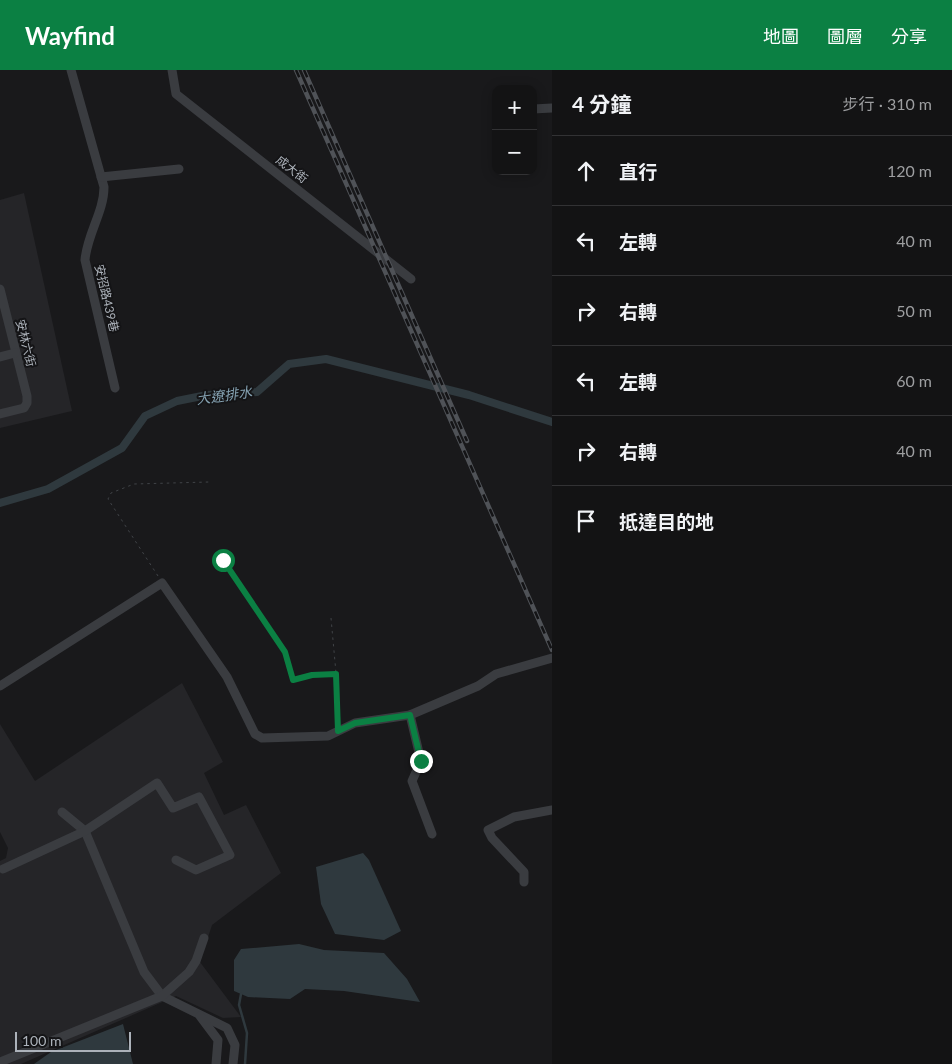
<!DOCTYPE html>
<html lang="zh-TW">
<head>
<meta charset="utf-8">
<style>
	body { margin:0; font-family:Lato,"Noto Sans TC",sans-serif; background:#202022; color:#f1f3f6 }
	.controls { position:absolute; right:15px; top:15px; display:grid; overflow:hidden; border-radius:10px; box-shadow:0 2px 12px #0003 }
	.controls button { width:45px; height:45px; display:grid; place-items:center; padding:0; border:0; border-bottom:1px solid #323234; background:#131314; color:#f1f3f6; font:25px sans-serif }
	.scale { position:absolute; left:15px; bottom:12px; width:116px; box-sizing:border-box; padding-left:5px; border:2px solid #acb2ba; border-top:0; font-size:14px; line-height:18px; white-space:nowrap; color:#acb2ba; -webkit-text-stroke:4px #141416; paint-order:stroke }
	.stop { position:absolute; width:15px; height:15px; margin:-11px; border:4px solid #0b8043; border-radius:50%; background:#fff }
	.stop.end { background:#0b8043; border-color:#fff; box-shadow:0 1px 5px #0008 }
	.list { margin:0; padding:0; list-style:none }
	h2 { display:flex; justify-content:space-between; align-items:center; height:65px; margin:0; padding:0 20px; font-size:21px }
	h2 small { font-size:16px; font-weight:400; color:#9d9ea0 }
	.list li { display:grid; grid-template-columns:32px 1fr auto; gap:15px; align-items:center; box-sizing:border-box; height:70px; padding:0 20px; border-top:1px solid #323234 }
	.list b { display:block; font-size:19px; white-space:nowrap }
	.list em { font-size:16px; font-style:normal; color:#9d9ea0 }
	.icon { flex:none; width:28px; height:28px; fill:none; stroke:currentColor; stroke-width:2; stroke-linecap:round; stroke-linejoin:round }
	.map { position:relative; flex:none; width:552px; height:994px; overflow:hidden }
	header { display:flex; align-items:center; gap:30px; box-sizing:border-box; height:70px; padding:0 25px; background:#0b8043; color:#fff }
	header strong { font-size:24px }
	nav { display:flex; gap:28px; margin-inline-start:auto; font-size:18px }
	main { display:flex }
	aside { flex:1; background:#131314 }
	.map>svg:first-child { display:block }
</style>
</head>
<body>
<header>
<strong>Wayfind</strong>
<nav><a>地圖</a><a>圖層</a><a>分享</a></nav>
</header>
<main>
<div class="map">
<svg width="552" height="994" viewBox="0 0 552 994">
	<rect width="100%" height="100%" fill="#19191b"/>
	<g fill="#252528">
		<path d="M24,123L72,341L0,358V130Z"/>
		<path d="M182,613L223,692L204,703L224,745L246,735L281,803L212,855L200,892L241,947L223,948L176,926L21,994H0V791L6,788L8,778L0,762V654L35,711Z"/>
	</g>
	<g fill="#2f393e">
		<path d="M363,783L369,790L401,861L384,870L335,864L321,834L316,797Z"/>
		<path d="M299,874L324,880L384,883L407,909L420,932L344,921L305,919L290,929L248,927L234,921V890L241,879Z"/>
		<path d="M123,954L133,994H34L51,982Z"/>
	</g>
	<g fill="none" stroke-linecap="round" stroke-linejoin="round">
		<path stroke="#2f393e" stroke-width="2.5" d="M241,924L239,935L247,963L245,994"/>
		<path stroke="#2f393e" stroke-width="8" d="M0,433L48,419L122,378L145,346L177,331L207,325L257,322L289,294L326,289L469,325L552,352"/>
		<g stroke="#404347" stroke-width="1" stroke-dasharray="2.5 4" stroke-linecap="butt">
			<path d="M223,490L285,582L293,610L312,605L336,604L338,651"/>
			<path d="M158,506L108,429L111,423L134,414L209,412"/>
			<path d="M331,548L336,603"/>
		</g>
		<g stroke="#3a3c40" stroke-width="9">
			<path d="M71,0L104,117C104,142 87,164 85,190L115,318"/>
			<path d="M172,0L176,24L411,209"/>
			<path d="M533,39L552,38"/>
			<path d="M101,107L179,99"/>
			<path d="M0,219L27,326V333L24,338L0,344"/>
			<path d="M0,287L15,283"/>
			<path d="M0,616L162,513L227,607L255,664L262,668L328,666L355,653L410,645L478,616L496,604L552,588"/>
			<path d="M410,645L421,691L412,711L432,764"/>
			<path d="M62,742L85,761L144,902L162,926L227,958L235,975L233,994"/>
			<path d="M3,799L85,761L157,713L173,738L199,727L230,785L196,800L176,790"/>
			<path d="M524,812V802L492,768L488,760L514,747L552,740"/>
			<path d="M200,946L218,970L216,994"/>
			<path d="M0,992L162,926L189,902L196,891L204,868"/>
		</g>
		<g stroke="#4f5257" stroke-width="4.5">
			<g id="rail">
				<path d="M296,0L552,580"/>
				<path d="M304,0L467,371"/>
			</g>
		</g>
		<use href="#rail" stroke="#141416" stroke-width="2.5" stroke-dasharray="8" stroke-linecap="butt"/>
	</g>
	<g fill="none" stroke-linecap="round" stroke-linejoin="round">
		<path stroke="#0b8043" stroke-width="6" d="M223,490L285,582L293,610L312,605L336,604L338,661L355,653L410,645L421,691"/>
	</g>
	<g text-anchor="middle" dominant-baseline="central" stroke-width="4" stroke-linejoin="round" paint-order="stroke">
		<g font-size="12" fill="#acb2ba" stroke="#141416">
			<text transform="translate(292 99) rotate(38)">成大街</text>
			<text transform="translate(107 228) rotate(77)">安招路439巷</text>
			<text transform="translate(26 273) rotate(76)">安林六街</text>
		</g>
		<g font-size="14" font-style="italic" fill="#85a2b2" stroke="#141416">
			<text transform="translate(224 325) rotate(-8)">大遼排水</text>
		</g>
	</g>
</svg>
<div class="controls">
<button>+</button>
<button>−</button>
</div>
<div class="scale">100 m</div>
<div class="stop" style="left:223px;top:490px"></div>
<div class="stop end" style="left:421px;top:691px"></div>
</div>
<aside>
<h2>4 分鐘<small>步行 · 310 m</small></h2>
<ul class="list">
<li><svg class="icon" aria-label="ahead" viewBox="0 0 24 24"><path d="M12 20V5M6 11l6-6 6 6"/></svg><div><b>直行</b></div><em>120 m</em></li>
<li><svg class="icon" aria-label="left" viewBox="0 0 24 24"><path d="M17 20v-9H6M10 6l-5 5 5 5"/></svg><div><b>左轉</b></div><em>40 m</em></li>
<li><svg class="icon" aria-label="right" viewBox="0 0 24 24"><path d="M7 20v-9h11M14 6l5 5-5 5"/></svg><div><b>右轉</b></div><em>50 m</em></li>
<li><svg class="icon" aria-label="left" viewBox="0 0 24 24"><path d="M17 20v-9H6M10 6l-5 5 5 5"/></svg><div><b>左轉</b></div><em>60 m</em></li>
<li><svg class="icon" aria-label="right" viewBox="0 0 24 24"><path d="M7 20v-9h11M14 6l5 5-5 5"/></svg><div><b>右轉</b></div><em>40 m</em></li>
<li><svg class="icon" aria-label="arrive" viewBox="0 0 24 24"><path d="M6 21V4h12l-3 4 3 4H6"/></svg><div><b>抵達目的地</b></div></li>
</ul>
</aside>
</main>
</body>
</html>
